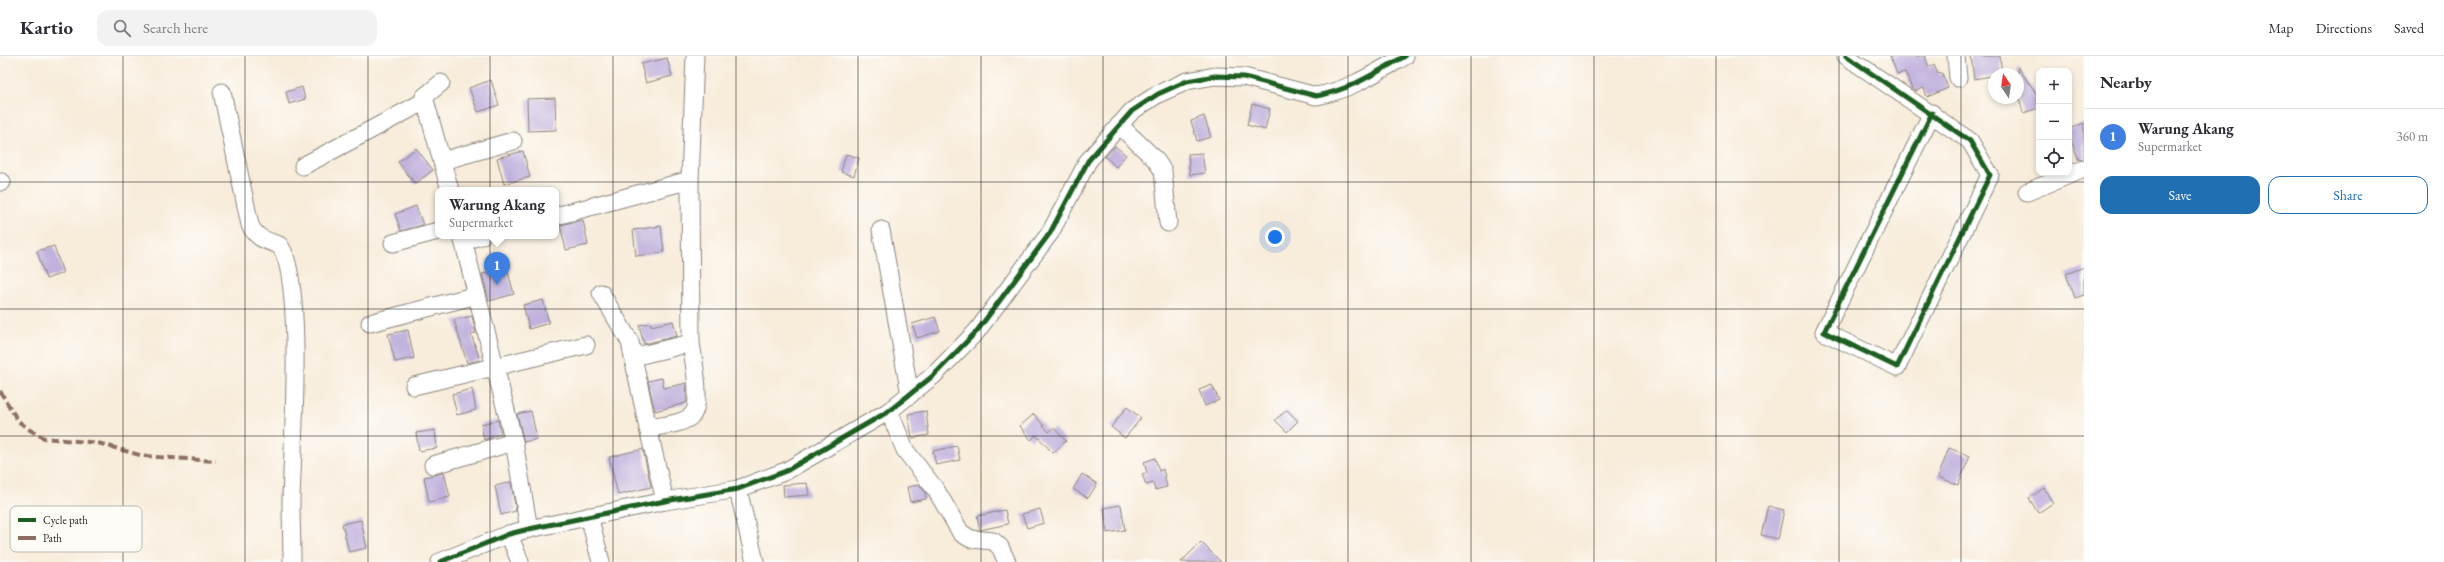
<!DOCTYPE html>
<html lang="en">
<head>
<meta charset="utf-8">
<style>
	body { margin:0; font-family:"EB Garamond",serif; background:#f2f2f3; color:#2b2b33 }
	.controls { position:absolute; right:12px; top:12px; display:grid; overflow:hidden; border-radius:8px; box-shadow:0 2px 6px #0003 }
	.controls button { width:36px; height:36px; display:grid; place-items:center; padding:0; border:0; border-bottom:1px solid #e1e1e2; background:#fff; color:#2b2b33; font:20px sans-serif }
	.compass { position:absolute; left:1988px; top:12px; width:36px; height:36px; border-radius:50%; background:#fff; box-shadow:0 2px 6px #0003; rotate:347deg }
	.you { position:absolute; left:1275px; top:181px; width:14px; height:14px; margin:-10px; border:3px solid #fff; border-radius:50%; background:#1a73e8; box-shadow:0 0 0 6px #1a73e833 }
	.badge { display:grid; place-items:center; width:26px; height:26px; border-radius:50%; background:#1f6fb2; color:#fff; font-size:13px; font-weight:700 }
	.pin { position:absolute; translate:-50% -33px; filter:drop-shadow(0 1px 2px #0008) }
	.pin::after { content:''; position:absolute; top:21px; width:14px; height:12px; background:inherit; clip-path:polygon(0 0,100% 0,50% 100%) }
	.popup { position:absolute; left:435px; top:131px; width:124px; height:52px; box-sizing:border-box; display:grid; place-content:center; border-radius:8px; background:#fff; filter:drop-shadow(0 1px 3px #0005); font-size:13px; white-space:nowrap; color:#7c7c81 }
	.popup b { font-size:15px; color:#2b2b33 }
	.popup::after { content:''; position:absolute; left:50%; top:100%; margin-left:-8px; border:8px solid transparent; border-top-color:#fff }
	.list { margin:0; padding:0; list-style:none }
	h2 { display:flex; justify-content:space-between; align-items:center; height:52px; margin:0; padding:0 16px; font-size:17px }
	h2 small { font-size:13px; font-weight:400; color:#7c7c81 }
	.list li { display:grid; grid-template-columns:26px 1fr auto; gap:12px; align-items:center; box-sizing:border-box; height:56px; padding:0 16px; border-top:1px solid #e1e1e2 }
	.list b { display:block; font-size:15px; white-space:nowrap }
	.list p { margin:0; font-size:13px; white-space:nowrap; color:#7c7c81 }
	.list em { font-size:13px; font-style:normal; color:#7c7c81 }
	.actions { display:flex; gap:8px; padding:12px 16px }
	.actions a { flex:1; padding:9px 0; border:1px solid #1f6fb2; border-radius:12px; text-align:center; font-size:14px; color:#1f6fb2 }
	.actions .main { background:#1f6fb2; color:#fff }
	.icon { flex:none; width:22px; height:22px; fill:none; stroke:currentColor; stroke-width:2; stroke-linecap:round; stroke-linejoin:round }
	.map { position:relative; flex:none; width:2084px; height:506px; overflow:hidden }
	header { display:flex; align-items:center; gap:24px; box-sizing:border-box; height:56px; padding:0 20px; background:#fff; border-bottom:1px solid #e1e1e2 }
	header strong { font-size:19px }
	nav { display:flex; gap:22px; margin-inline-start:auto; font-size:14px }
	.search { width:280px; height:36px; background:#f2f2f3; display:flex; align-items:center; gap:10px; box-sizing:border-box; padding:0 14px; border-radius:12px; color:#7c7c81; font-size:15px }
	main { display:flex }
	aside { flex:1; background:#fff }
	.map>svg:first-child { display:block }
</style>
</head>
<body>
<header>
<strong>Kartio</strong>
<div class="search"><svg class="icon" aria-label="search" viewBox="0 0 24 24"><circle cx="10" cy="10" r="6"/><path d="M15 15l6 6"/></svg>Search here</div>
<nav><a>Map</a><a>Directions</a><a>Saved</a></nav>
</header>
<main>
<div class="map">
<svg width="2084" height="506" viewBox="0 0 2084 506">
	<rect width="100%" height="100%" fill="#fdfcf7"/>
	<filter id="ink" filterUnits="userSpaceOnUse"><feTurbulence type="fractalNoise" baseFrequency=".025" numOctaves="2"/><feDisplacementMap in="SourceGraphic" scale="8" xChannelSelector="R" yChannelSelector="G"/><feConvolveMatrix kernelMatrix="1 2 1 2 8 2 1 2 1" color-interpolation-filters="sRGB"/></filter>
	<filter id="wash" filterUnits="userSpaceOnUse"><feTurbulence type="fractalNoise" baseFrequency=".012" numOctaves="4" result="noise"/><feDisplacementMap in="SourceGraphic" scale="16" xChannelSelector="R" yChannelSelector="G"/><feGaussianBlur stdDeviation="0.9" result="paint"/><feColorMatrix in="noise" values="0 0 0 0 0 0 0 0 0 0 0 0 0 0 0 0 0 1.4 0 .05"/><feComposite in="paint" operator="in"/></filter>
	<g filter="url(#wash)">
		<rect width="100%" height="100%" fill="#f8ecda"/>
		<g id="blocks">
			<g fill="#c0b1dd">
				<path d="M1890,0H1925L1929,11L1934,9L1938,18L1942,17L1948,32L1927,41L1924,32L1915,35L1912,33L1905,16L1897,18Z"/>
				<path d="M1971,0H2000L2002,18L1974,23Z"/>
				<path d="M667,2L672,20L646,27L641,8Z"/>
				<path d="M2018,11L2036,37L2039,52L2023,57L2018,37Z"/>
				<path d="M491,24L499,49L478,56L469,32Z"/>
				<path d="M302,31L305,43L289,48L286,36Z"/>
				<path d="M555,42L556,74L528,75L527,43Z"/>
				<path d="M1252,48L1270,53L1265,74L1247,69Z"/>
				<path d="M1204,60L1211,81L1197,85L1191,65Z"/>
				<path d="M2084,67V103L2079,104L2069,80V73Z"/>
				<path d="M1115,90L1126,99L1116,111L1105,101Z"/>
				<path d="M416,92L433,114L415,128L398,106Z"/>
				<path d="M523,95L530,121L504,128L497,102Z"/>
				<path d="M1202,97L1205,117L1190,119L1188,98Z"/>
				<path d="M846,98L859,102L854,120L841,116Z"/>
				<path d="M416,150L423,169L401,175L395,158Z"/>
				<path d="M583,164L588,189L566,194L560,169Z"/>
				<path d="M661,170L664,196L636,200L633,174Z"/>
				<path d="M54,190L63,217L46,223L37,195Z"/>
				<path d="M2084,211V239L2075,242L2066,218Z"/>
				<path d="M507,212L514,238L489,245L482,218Z"/>
				<path d="M543,244L549,267L529,273L523,249Z"/>
				<path d="M472,260L476,277L471,278L480,304L467,307L454,264Z"/>
				<path d="M935,261L940,275L917,282L912,268Z"/>
				<path d="M673,265L677,280L644,288L639,269L651,267V270Z"/>
				<path d="M408,274L414,302L395,306L388,278Z"/>
				<path d="M662,322L664,332L687,327L686,347L655,355L648,325Z"/>
				<path d="M1212,329L1219,344L1205,350L1199,334Z"/>
				<path d="M472,333L476,354L457,359L452,338Z"/>
				<path d="M1127,351L1141,362L1125,382L1111,371Z"/>
				<path d="M1287,354L1298,365L1287,376L1275,364Z"/>
				<path d="M531,355L537,383L524,386L517,358Z"/>
				<path d="M926,355L929,379L912,382L908,358Z"/>
				<path d="M1034,358L1049,376L1054,372L1066,385L1053,397L1036,379L1031,384L1020,370Z"/>
				<path d="M498,364L501,377L484,384L481,368Z"/>
				<path d="M435,374L437,392L419,395L416,377Z"/>
				<path d="M957,390L960,404L936,409L933,395Z"/>
				<path d="M1949,392L1970,400L1958,429L1938,421Z"/>
				<path d="M643,393L651,431L618,439L609,401Z"/>
				<path d="M1155,402L1159,415L1163,413L1167,431L1155,434L1153,427L1146,429L1142,418L1147,417L1144,406Z"/>
				<path d="M444,417L450,441L429,446L424,421Z"/>
				<path d="M1082,418L1097,428L1088,442L1073,433Z"/>
				<path d="M511,426L516,455L501,459L495,430Z"/>
				<path d="M807,427L809,439L784,441L783,429Z"/>
				<path d="M919,429L925,436L926,443L910,446L907,431Z"/>
				<path d="M2044,432L2053,447L2038,457L2029,442Z"/>
				<path d="M1121,449L1125,474L1107,477L1104,452Z"/>
				<path d="M1768,450L1784,454L1778,483L1761,479Z"/>
				<path d="M1040,453L1044,467L1027,472L1022,458Z"/>
				<path d="M1005,454L1008,468L980,474L977,460Z"/>
				<path d="M361,464L367,492L349,496L342,468Z"/>
				<path d="M1201,486L1221,506H1181Z"/>
			</g>
		</g>
	</g>
	<g filter="url(#ink)">
		<use href="#blocks" fill-opacity="0" stroke="#8a847b" stroke-width="1"/>
		<g fill="none" stroke-linecap="round" stroke-linejoin="round">
			<g stroke="#8a847b" stroke-width="19">
				<g id="minor">
					<path d="M1846,0L1970,85L1990,119L1897,311L1824,276L1932,57"/>
					<path d="M1956,0L1958,22"/>
					<path d="M441,27L424,41L450,134"/>
					<path d="M222,36L250,169C257,183 265,184 279,189C305,218 292,399 291,445C291,465 292,486 292,506"/>
					<path d="M1119,69L1155,103L1163,115L1168,167"/>
					<path d="M442,105L513,85"/>
					<path d="M303,110L425,45"/>
					<path d="M0,126H2"/>
					<path d="M2027,136L2084,113"/>
					<path d="M556,160L690,124"/>
					<path d="M881,174L910,339"/>
					<path d="M462,180L514,386L529,473"/>
					<path d="M463,185L481,180"/>
					<path d="M393,187L438,175"/>
					<path d="M601,237L630,286L633,301L691,287C693,303 704,351 690,361C679,369 660,370 648,372L665,445"/>
					<path d="M370,267L477,239"/>
					<path d="M691,287L690,124L695,0"/>
					<path d="M633,301L648,372"/>
					<path d="M414,330L586,289"/>
					<path d="M889,355L905,394L936,434L961,477L971,483L993,485L1000,491L1007,506"/>
					<path d="M433,409L514,386"/>
					<path d="M738,433L755,506"/>
					<path d="M589,460L601,506"/>
					<path d="M509,478L520,506"/>
					<path d="M440,506L509,478L529,473L665,445L738,433L786,415L889,355L934,319L977,275L1050,177L1088,105L1132,55L1158,38L1187,25L1215,20L1244,21L1316,40C1348,35 1377,16 1405,0"/>
				</g>
			</g>
			<use href="#minor" stroke="#fff" stroke-width="17"/>
			<path stroke="#8d6e63" stroke-width="4" stroke-dasharray="8 4" stroke-linecap="butt" d="M0,335L18,365L30,374L44,382L98,387L143,400L216,405"/>
			<g stroke="#fdfcf7" stroke-width="8">
				<g id="cycleway">
					<path d="M1846,0L1970,85L1990,119L1897,311L1824,276L1932,57"/>
					<path d="M440,506L509,478L529,473L665,445L738,433L786,415L889,355L934,319L977,275L1050,177L1088,105L1132,55L1158,38L1187,25L1215,20L1244,21L1316,40C1348,35 1377,16 1405,0"/>
				</g>
			</g>
			<use href="#cycleway" stroke="#1b5e20" stroke-width="5"/>
		</g>
	</g>
	<path fill="none" stroke="#1c1c1c" stroke-width="1" stroke-opacity="0.55" d="M123,0V506M245,0V506M368,0V506M490,0V506M613,0V506M736,0V506M858,0V506M981,0V506M1103,0V506M1226,0V506M1348,0V506M1471,0V506M1594,0V506M1716,0V506M1839,0V506M1961,0V506M0,126H2084M0,253H2084M0,380H2084"/>
	<rect x="10" y="450" width="132" height="46" rx="6" fill="#fdfcf7" stroke="#bab9b5" stroke-width="1"/>
	<rect x="18" y="462" width="18" height="4" fill="#1b5e20"/>
	<rect x="18" y="480" width="18" height="4" fill="#8d6e63"/>
	<g font-size="11" fill="#1c1c1c">
		<text x="43" y="468">Cycle path</text>
		<text x="43" y="486">Path</text>
	</g>
</svg>
<div class="controls">
<button>+</button>
<button>−</button>
<button><svg class="icon" aria-label="locate" viewBox="0 0 24 24"><circle cx="12" cy="12" r="6"/><path d="M12 2v4M12 18v4M2 12h4M18 12h4"/></svg></button>
</div>
<svg class="compass" viewBox="-18 -18 36 36"><path d="M0-13l5 13h-10z" fill="#e53935"/><path d="M0 13l5-13h-10z" fill="#7c7c81"/></svg>
<div class="you"></div>
<div class="pin badge" style="left:497px;top:229px;background:#3f7fe0">1</div>
<div class="popup"><b>Warung Akang</b>Supermarket</div>
</div>
<aside>
<h2>Nearby<small></small></h2>
<ul class="list">
<li><span class="badge" style="background:#3f7fe0">1</span><div><b>Warung Akang</b><p>Supermarket</p></div><em>360 m</em></li>
</ul>
<div class="actions"><a class="main">Save</a><a>Share</a></div>
</aside>
</main>
</body>
</html>
